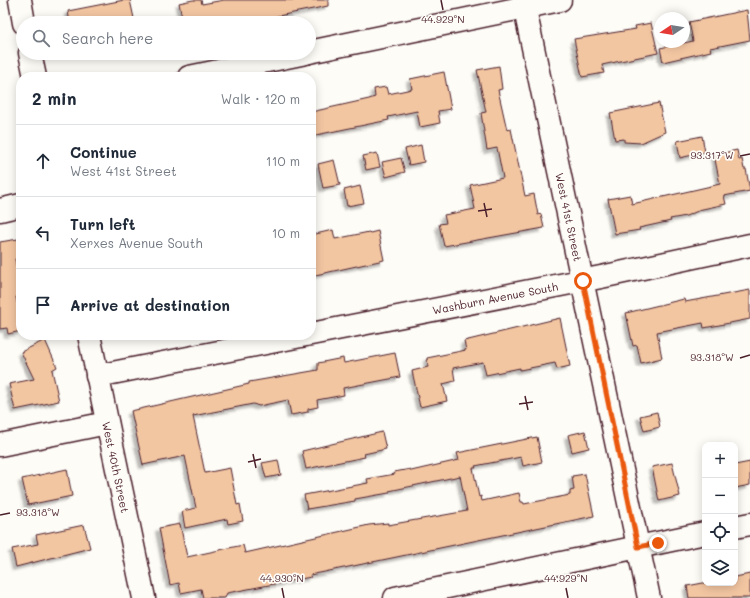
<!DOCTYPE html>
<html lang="en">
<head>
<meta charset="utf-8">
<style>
	body { margin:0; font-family:Mali,sans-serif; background:#f2f2f3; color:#1f2937 }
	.controls { position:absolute; right:12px; bottom:12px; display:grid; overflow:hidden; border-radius:8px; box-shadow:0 2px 10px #0003 }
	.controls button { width:36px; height:36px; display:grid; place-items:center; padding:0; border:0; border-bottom:1px solid #e0e1e3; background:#fff; color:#1f2937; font:20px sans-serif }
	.compass { position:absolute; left:654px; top:12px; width:36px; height:36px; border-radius:50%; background:#fff; box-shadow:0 2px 10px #0003; rotate:258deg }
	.stop { position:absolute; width:12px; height:12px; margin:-9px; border:3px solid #ea580c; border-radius:50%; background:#fff }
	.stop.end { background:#ea580c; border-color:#fff; box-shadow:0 1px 4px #0008 }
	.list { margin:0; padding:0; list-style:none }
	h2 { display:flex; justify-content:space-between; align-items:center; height:52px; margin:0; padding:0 16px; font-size:17px }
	h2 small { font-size:13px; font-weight:400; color:#747a83 }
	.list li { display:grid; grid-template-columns:26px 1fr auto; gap:12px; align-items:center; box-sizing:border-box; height:72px; padding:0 16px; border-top:1px solid #e0e1e3 }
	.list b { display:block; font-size:15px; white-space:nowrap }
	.list p { margin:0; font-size:13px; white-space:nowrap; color:#747a83 }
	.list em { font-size:13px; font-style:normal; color:#747a83 }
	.icon { flex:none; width:22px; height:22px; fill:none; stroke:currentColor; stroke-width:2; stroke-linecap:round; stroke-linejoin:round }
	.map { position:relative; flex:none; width:750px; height:598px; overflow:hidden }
	.search { position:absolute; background:#fff; box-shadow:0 2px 10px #0003; left:16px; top:16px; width:300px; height:44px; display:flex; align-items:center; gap:10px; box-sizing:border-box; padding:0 14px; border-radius:22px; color:#747a83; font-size:15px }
	.panel { position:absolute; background:#fff; box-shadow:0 2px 10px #0003; left:16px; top:72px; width:300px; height:268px; border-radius:16px }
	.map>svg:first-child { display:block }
</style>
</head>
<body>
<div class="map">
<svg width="750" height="598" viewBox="0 0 750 598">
	<defs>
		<filter id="shadow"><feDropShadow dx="-3.5" dy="3.5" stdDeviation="1" flood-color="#0004"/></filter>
	</defs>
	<rect width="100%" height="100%" fill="#fdfcf7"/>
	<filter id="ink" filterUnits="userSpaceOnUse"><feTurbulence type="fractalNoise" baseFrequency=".025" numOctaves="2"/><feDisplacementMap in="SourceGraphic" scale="8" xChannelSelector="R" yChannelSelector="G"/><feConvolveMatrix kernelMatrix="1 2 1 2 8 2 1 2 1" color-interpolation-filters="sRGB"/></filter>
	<g filter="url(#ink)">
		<g fill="#f3c6a2" stroke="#4a1f2b" filter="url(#shadow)">
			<path d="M124,0H130L135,23H70L68,11Z"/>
			<path d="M193,0H201L202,4L224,0H328V6L253,21L254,23H183L179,3Z"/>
			<path d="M747,10L750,40L710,48L711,51L663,62L660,48L693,41L689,22Z"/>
			<path d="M651,23L658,53L602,65L604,73L582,77L574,39L636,29L635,26Z"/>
			<path d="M499,66L502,89L498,90L507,130L511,129L525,196L534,194L538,215L541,214L544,228L444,246L439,224L446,223L444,215L475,209L470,185L503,178L497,148L487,150L481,113L486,112L477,70Z"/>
			<path d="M444,72L451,109L438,111L440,123L420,127L417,111L388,117L389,120L311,136V112L369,99L375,97L374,89L386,87L388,94L412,89L410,79Z"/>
			<path d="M659,103L665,132L641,143L624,142V139L615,140L610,113Z"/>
			<path d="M702,136L705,152L680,158L677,141Z"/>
			<path d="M421,145L424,162L409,165L405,149Z"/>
			<path d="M737,150L739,160L742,159L744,169H746L750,191L724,196L726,204L698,210V211L686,216L670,219L671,221L639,228L640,230L615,234L608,199L630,195L632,204L720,184L714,155Z"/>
			<path d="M377,153L380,167L366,170L363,156Z"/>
			<path d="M401,158L405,172L386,177L382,162Z"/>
			<path d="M334,160L340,185L323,188L318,164Z"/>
			<path d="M360,186L364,203L347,206L344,190Z"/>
			<path d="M333,230L335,239L369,232L370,233L378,231L384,260L311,276V235Z"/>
			<path d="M18,239L21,258L15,259L21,290V296L16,297L21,321V331L8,334L7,328L0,329V242Z"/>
			<path d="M750,290V319L704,328L703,323L657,332L662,358L641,363L637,345L633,346L626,313L684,299L685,302Z"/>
			<path d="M560,318L570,366L557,369L555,363L520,370V368L486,375L483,362L453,368L455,381L443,384L447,401L420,407L412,371L428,367L427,358L466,350L464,341Z"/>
			<path d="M45,340L57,367L52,370L59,401L15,410L9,384L34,379L21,352Z"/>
			<path d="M395,353L400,377L343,388L344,395L317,400L318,407L308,409V412L291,415L288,400L259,406L253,404L193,416L205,473L230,468L237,505L240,504L243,521L228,524L227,519L185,528L182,511L196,508L185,456L143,465L131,411L249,384V382L318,370V363L343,358L344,363Z"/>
			<path d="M657,412L660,427L644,431L640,416Z"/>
			<path d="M585,431L589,448L572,452L568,435Z"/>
			<path d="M382,432L386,449L364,454L365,457L306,469L302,451Z"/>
			<path d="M537,437L542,462L523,466L521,457L475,466L476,468H473L479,497L481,496L482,501L519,493L521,502H523L524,504L570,495V491L574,490L572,476L585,474L594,516L310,575L311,577L227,593L225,598H203L201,589L181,593L179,583L170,585L159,528L180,524L187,557L243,545L245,553L369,525L388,523V525L467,511L460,476L389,491V493L355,499V501L307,509L304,495L368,483L367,479L395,474L394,472L411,469V471L459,460L457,453Z"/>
			<path d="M278,460L281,475L266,478L262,463Z"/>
			<path d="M750,462V485L735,488V465Z"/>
			<path d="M672,463L680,496L659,501L652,467Z"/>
			<path d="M67,469L72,496L28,505L22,479Z"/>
			<path d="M84,525L90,548L16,567L12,549L38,544L36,535Z"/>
			<path d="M750,574V598H689L687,586L703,583H735V577Z"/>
		</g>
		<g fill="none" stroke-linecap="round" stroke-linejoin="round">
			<g stroke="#4a1f2b" stroke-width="25">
				<g id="minor">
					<path d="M20,0L24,23"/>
					<path d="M523,0L649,598"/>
					<path d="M309,52L560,0"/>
					<path d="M30,53L35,77"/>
					<path d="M189,77L306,53"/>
					<path d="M0,210L21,205"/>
					<path d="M311,334L601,277L750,245"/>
					<path d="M89,335L144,598"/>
					<path d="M97,376L306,335"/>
					<path d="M0,445L107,423"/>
					<path d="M735,527L750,524"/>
					<path d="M395,598L705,533"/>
				</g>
			</g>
			<use href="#minor" stroke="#fdfcf7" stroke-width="22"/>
		</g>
	</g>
	<g fill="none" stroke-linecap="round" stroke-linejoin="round" filter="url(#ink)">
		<path stroke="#ea580c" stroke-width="5" d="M583,281L638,547L658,543"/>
	</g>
	<path fill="none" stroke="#4a1f2b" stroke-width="1.5" d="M441,0L443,10M740,156L750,154M484,203L487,217M478,211L492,209M740,358L750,355M525,396L528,410M519,404L533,402M253,454L256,468M248,462L261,459M0,515L10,513M282,588L284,598M566,588L568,598"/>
	<g text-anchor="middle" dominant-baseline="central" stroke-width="3.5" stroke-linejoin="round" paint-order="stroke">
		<g font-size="11" fill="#4a1f2b" stroke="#fdfcf7">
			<text transform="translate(569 217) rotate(78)">West 41st Street</text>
			<text transform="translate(495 298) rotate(-11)">Washburn Avenue South</text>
			<text transform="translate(116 467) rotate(78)">West 40th Street</text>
		</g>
	</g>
	<g font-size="10" text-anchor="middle" fill="#4a1f2b" stroke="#fdfcf7" stroke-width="3.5" stroke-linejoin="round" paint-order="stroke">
		<text x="443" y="23">44.929°N</text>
		<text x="712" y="159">93.317°W</text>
		<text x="712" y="361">93.318°W</text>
		<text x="38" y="516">93.318°W</text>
		<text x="282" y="582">44.930°N</text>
		<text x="566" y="582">44.929°N</text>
	</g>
</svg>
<div class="controls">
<button>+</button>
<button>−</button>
<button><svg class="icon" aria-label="locate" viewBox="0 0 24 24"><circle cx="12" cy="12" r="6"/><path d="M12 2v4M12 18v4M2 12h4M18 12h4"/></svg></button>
<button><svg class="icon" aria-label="layers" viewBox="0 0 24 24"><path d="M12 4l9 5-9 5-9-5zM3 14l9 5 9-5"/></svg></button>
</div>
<svg class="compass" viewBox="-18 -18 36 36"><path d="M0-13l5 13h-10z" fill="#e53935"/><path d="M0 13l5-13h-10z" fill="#747a83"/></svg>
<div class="stop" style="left:583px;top:281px"></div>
<div class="stop end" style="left:658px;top:543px"></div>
<div class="search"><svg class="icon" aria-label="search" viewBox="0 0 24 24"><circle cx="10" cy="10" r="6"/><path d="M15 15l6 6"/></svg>Search here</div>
<section class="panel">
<h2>2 min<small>Walk · 120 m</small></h2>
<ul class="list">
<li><svg class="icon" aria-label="ahead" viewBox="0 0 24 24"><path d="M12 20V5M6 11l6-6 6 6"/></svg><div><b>Continue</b><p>West 41st Street</p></div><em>110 m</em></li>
<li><svg class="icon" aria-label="left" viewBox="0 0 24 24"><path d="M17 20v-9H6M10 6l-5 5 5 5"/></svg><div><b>Turn left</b><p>Xerxes Avenue South</p></div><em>10 m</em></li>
<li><svg class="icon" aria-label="arrive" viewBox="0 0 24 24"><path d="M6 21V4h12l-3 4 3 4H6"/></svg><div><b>Arrive at destination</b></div></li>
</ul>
</section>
</div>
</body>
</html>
